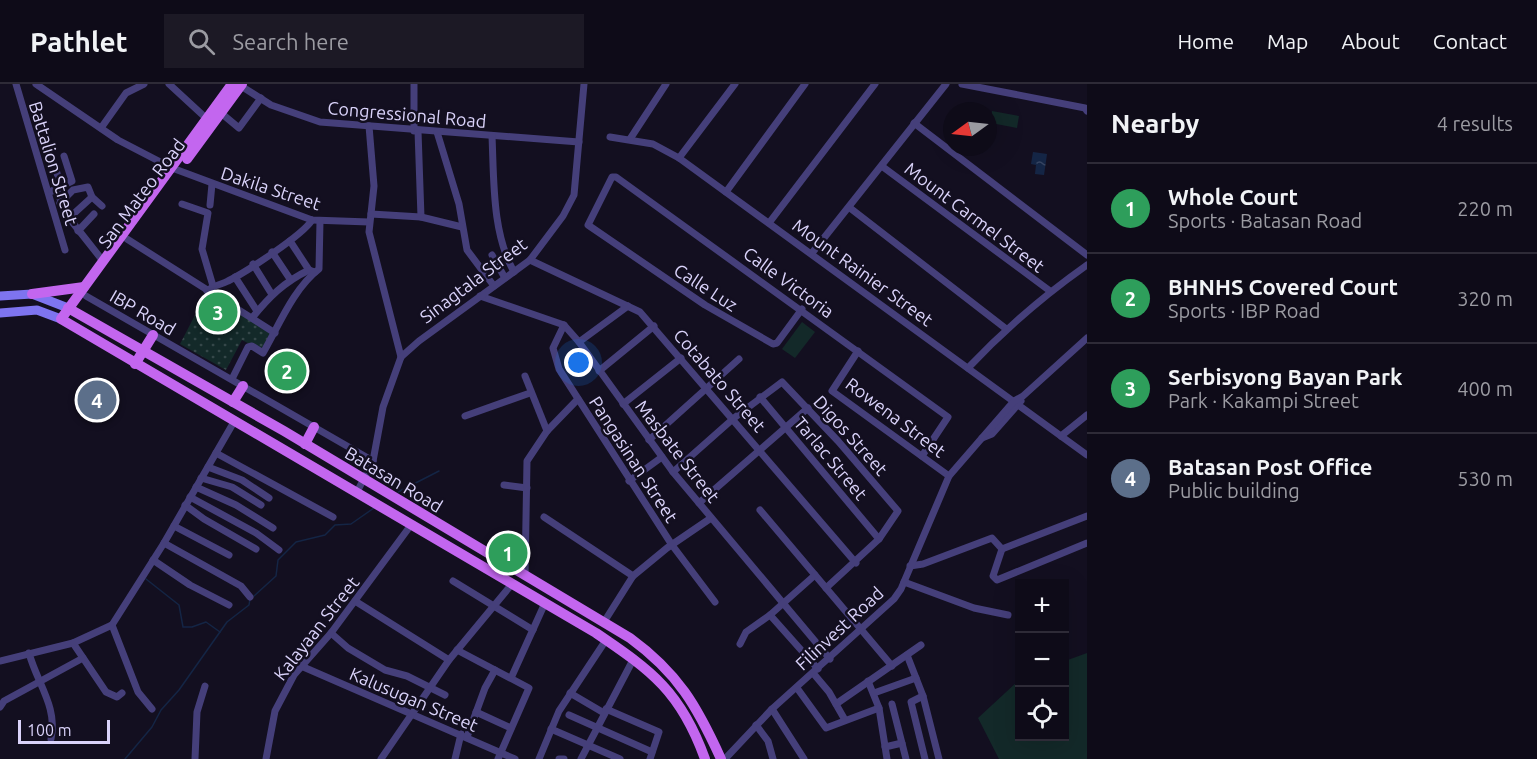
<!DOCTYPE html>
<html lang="en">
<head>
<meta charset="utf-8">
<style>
	body { margin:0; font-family:Ubuntu,sans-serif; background:#1c1925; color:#f1f3f6 }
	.controls { position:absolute; right:18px; bottom:18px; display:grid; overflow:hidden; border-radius:0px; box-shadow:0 6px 24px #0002 }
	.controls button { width:54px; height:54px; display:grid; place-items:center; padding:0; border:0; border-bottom:2px solid #2e2b37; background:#0e0b18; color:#f1f3f6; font:30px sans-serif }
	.compass { position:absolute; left:943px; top:18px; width:54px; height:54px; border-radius:50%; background:#0e0b18; box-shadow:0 6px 24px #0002; rotate:255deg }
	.scale { position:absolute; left:18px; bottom:15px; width:92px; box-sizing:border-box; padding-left:6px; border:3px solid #dad3fa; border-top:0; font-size:16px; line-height:21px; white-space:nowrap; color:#dad3fa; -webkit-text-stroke:4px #130f20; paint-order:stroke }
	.you { position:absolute; left:579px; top:279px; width:21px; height:21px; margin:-15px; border:4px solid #fff; border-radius:50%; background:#1a73e8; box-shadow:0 0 0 9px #1a73e833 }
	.badge { display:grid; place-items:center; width:39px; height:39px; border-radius:50%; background:#0f766e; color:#fff; font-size:20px; font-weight:700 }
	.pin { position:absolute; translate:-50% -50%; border:3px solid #fff; box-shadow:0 2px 6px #0006 }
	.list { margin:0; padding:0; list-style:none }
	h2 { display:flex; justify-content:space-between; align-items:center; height:78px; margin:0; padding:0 24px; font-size:26px }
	h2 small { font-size:20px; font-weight:400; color:#9b9ba2 }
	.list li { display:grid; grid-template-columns:39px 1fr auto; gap:18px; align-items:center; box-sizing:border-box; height:90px; padding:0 24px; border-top:2px solid #2e2b37 }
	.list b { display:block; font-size:22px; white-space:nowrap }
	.list p { margin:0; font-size:20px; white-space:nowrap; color:#9b9ba2 }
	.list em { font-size:20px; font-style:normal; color:#9b9ba2 }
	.icon { flex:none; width:33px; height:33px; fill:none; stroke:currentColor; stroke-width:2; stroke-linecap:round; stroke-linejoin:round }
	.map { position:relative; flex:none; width:1087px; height:675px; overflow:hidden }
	header { display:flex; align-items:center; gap:36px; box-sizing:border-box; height:84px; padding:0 30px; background:#0e0b18; border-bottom:2px solid #2e2b37 }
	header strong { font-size:28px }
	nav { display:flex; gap:33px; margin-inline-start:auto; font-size:21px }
	.search { width:420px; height:54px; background:#1c1925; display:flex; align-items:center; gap:15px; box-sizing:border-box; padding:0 21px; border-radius:0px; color:#9b9ba2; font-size:22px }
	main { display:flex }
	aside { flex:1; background:#0e0b18 }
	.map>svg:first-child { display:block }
</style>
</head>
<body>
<header>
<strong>Pathlet</strong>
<div class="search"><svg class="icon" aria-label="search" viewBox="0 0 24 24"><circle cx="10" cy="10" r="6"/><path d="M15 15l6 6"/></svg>Search here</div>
<nav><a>Home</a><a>Map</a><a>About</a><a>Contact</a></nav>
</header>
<main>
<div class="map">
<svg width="1087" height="675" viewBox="0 0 1087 675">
	<defs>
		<pattern id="park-dots" width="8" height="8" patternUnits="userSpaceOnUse" patternTransform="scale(1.5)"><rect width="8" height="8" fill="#132929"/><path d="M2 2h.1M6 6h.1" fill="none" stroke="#354749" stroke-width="1.8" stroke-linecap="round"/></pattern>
		<pattern id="water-ripples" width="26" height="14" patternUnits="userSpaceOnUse" patternTransform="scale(1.5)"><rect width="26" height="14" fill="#142545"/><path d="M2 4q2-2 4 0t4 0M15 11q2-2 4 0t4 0" fill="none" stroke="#364461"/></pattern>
	</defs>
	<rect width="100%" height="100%" fill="#130f20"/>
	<g fill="#132929">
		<path d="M992,27L1019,32L1017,44L991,39Z"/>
		<path d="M802,238L815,248L795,274L782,265Z"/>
		<path d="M496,457L524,473L520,481L492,464Z"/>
		<path d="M1087,569V675H999L978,634L1019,596L1020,652H1064L1065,577Z"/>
	</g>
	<path fill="url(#park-dots)" d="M207,208L271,248L261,266L242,256L226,286L180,260Z"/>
	<path fill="url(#water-ripples)" d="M1033,68L1047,70L1044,91L1035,90L1036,81L1031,80Z"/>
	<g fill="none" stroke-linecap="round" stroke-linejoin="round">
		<g stroke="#142545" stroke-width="1.5">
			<path d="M398,408L439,387"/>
			<path d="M146,495L179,521L183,543H192L206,538L220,548"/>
			<path d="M254,512L276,492L278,476L296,458L325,451L335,441L351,440L374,424"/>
			<path d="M125,675L152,643L161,626L179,606L227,538L249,521L250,515"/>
		</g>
		<g stroke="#453f7a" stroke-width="7">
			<path d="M16,0L65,166"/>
			<path d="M36,0L118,56L172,84L312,136L369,138"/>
			<path d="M169,0L207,35"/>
			<path d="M414,0V47"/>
			<path d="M962,0L1085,24L1087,27"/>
			<path d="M241,2L271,21L320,38L579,58"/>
			<path d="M221,29L239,44L261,14"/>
			<path d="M914,39L1087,171"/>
			<path d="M369,42L374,102L369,148L401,273"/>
			<path d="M101,44L126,9L144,0"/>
			<path d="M418,47L421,133"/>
			<path d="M437,48L459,120L467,166L494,202"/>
			<path d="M492,52C494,96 492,149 514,188"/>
			<path d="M610,53L653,60L679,74L1087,371"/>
			<path d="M630,55L666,0"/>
			<path d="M679,74L735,0"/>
			<path d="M54,79L61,103"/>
			<path d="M883,83L1050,207"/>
			<path d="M56,106L69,134L103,177"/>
			<path d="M52,107L72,97L64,72"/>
			<path d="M726,108L805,0"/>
			<path d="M60,119L73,106L88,103L92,113L102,122"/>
			<path d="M182,120L208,129L202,165L213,202"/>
			<path d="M210,121L212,100"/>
			<path d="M850,124L1005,244"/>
			<path d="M371,130L421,133L462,143"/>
			<path d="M69,134L92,113"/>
			<path d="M769,139L875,0"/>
			<path d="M78,147L94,130"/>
			<path d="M127,155L275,249"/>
			<path d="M290,157L309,186"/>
			<path d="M272,168L290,195"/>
			<path d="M812,169L946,0"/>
			<path d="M492,171L505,194"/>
			<path d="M530,176L640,228L856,479"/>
			<path d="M253,180L271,209"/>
			<path d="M235,193L257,227"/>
			<path d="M207,207C213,201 221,201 228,197C246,188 303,151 312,136"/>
			<path d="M86,212L373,377"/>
			<path d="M480,212L564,241L579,258L673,388L830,575"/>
			<path d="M802,225L777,259L773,260L705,221L588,141L612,93H616L948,333L922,372"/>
			<path d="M252,234C269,213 284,198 309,186L315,188"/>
			<path d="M564,241L553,264L559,285L672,461L715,518"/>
			<path d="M579,258L628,222"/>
			<path d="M858,267L832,307L949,392"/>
			<path d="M968,284C1005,245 1043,212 1087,181"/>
			<path d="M599,287L654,242"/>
			<path d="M525,292L547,347"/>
			<path d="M232,295L248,263L252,262L263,269C279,241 294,204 319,185L320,137"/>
			<path d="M760,313L879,455"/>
			<path d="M623,320L681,274"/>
			<path d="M465,332L530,309"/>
			<path d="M1061,352L1087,331"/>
			<path d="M982,354L992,350L1021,317"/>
			<path d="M649,356L739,275"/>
			<path d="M216,369L333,433"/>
			<path d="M208,383L242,396L269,414"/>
			<path d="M673,388L734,334L782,298L838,357L898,427L879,455L826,504"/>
			<path d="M201,394L232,403L261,421"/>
			<path d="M629,397L662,373"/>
			<path d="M504,401L527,404"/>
			<path d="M196,403L236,421L273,444"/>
			<path d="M357,408L373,377L383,323L401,273L419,257L530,176L563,132L574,111L584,0"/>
			<path d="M190,413L256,449L279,466"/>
			<path d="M699,419L808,324"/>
			<path d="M185,421L204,435L256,465"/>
			<path d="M760,426L892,582"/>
			<path d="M544,433L633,492"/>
			<path d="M174,442L229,471"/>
			<path d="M164,459L241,502L250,513"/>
			<path d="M1002,465L993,492L997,496L1087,459"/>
			<path d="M153,476L190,501L229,521"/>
			<path d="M910,482L923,480L992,454L1002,465L1087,432"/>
			<path d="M525,492L527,377L547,347L578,315"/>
			<path d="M453,497L533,546"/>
			<path d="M904,498L974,524L1008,531"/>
			<path d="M355,517L449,576"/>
			<path d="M770,531L818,585"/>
			<path d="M604,538L633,492L667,464L711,434"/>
			<path d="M112,541L138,608L152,625"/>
			<path d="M331,549L348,564L385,586L407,592L445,611"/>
			<path d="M73,559L106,608L117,613L122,609"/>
			<path d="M740,560L746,548L770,531L815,491"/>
			<path d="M457,566L529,604L498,675"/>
			<path d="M29,569C37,599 58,623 51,655"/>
			<path d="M907,571L923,612L939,675"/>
			<path d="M0,577L73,559L112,541L164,459L235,336"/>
			<path d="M301,582L515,675"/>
			<path d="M813,589L829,608L845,636"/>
			<path d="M511,594L545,519"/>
			<path d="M868,597L879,624L887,675"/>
			<path d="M797,604L826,644L879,624"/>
			<path d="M570,609L604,629"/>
			<path d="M874,609L916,594"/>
			<path d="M923,612L911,618L925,675"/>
			<path d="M836,620L921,561"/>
			<path d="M892,620L906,675"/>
			<path d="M0,623L4,617L83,574"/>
			<path d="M606,625L659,648L650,675"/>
			<path d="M772,625L804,675"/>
			<path d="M476,628L511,644"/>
			<path d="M569,631L652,668"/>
			<path d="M756,641L768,657L773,675"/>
			<path d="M551,645L620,675"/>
			<path d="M467,653L485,604L495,586"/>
			<path d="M885,663L902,659"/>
			<path d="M195,675L197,628L205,602"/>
			<path d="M266,675L275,627L294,591L331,549L411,441"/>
			<path d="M381,675L449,576L512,500"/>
			<path d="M455,675L461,650"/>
			<path d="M539,675L559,627L606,556"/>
			<path d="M559,675H564"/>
			<path d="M581,675L634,574"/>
			<path d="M725,675L772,625L894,515L901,505L949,392L1014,317L1023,312L1087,254"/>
		</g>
		<g stroke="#7e74f0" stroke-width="9">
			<path d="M0,212L32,210L68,224"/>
			<path d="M0,229L37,226L61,235"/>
		</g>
		<g stroke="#c366ef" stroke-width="10">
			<path d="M232,0L61,235L596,549C652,587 681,608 705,675"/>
			<path d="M187,75L242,0"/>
			<path d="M32,210L84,203"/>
			<path d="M68,224L284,347L630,554C678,589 697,622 721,675"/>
			<path d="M135,280L153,251"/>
			<path d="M233,318L243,302"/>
			<path d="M305,360L314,343"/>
		</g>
	</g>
	<g text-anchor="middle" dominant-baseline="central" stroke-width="5" stroke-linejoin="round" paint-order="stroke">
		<g font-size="18" fill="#dad3fa" stroke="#130f20">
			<text transform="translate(407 30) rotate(5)">Congressional Road</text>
			<text transform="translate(54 79) rotate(73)">Battalion Street</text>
			<text transform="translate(271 104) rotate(18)">Dakila Street</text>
			<text transform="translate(141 109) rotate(-53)">San Mateo Road</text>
			<text transform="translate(975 133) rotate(37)">Mount Carmel Street</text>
			<text transform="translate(863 188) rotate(36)">Mount Rainier Street</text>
			<text transform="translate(473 196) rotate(-37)">Sinagtala Street</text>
			<text transform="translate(789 198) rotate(36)">Calle Victoria</text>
			<text transform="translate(706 203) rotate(33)">Calle Luz</text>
			<text transform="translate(143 228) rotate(30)">IBP Road</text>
			<text transform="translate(720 296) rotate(49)">Cotabato Street</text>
			<text transform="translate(896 333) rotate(37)">Rowena Street</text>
			<text transform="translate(851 351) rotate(48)">Digos Street</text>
			<text transform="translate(678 367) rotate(52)">Masbate Street</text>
			<text transform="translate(831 374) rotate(50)">Tarlac Street</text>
			<text transform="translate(634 375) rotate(57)">Pangasinan Street</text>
			<text transform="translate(394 395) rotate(31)">Batasan Road</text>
			<text transform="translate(316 544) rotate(-52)">Kalayaan Street</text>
			<text transform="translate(839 544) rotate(-43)">Filinvest Road</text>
			<text transform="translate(414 615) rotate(23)">Kalusugan Street</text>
		</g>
	</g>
</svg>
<div class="controls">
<button>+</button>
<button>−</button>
<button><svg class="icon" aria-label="locate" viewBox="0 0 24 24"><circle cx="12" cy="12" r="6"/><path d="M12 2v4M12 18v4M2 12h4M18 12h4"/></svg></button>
</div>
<svg class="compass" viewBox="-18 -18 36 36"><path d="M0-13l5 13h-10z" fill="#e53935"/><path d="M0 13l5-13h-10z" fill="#9b9ba2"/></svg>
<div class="scale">100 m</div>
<div class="you"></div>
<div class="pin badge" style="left:508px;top:469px;background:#2e9e5b">1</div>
<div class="pin badge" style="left:287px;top:287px;background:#2e9e5b">2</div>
<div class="pin badge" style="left:218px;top:228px;background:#2e9e5b">3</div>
<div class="pin badge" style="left:97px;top:316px;background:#5c6f8a">4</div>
</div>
<aside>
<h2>Nearby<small>4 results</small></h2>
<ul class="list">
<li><span class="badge" style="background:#2e9e5b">1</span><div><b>Whole Court</b><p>Sports · Batasan Road</p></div><em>220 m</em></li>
<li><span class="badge" style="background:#2e9e5b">2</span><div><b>BHNHS Covered Court</b><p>Sports · IBP Road</p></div><em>320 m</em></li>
<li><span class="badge" style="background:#2e9e5b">3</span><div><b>Serbisyong Bayan Park</b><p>Park · Kakampi Street</p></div><em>400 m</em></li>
<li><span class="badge" style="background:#5c6f8a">4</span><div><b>Batasan Post Office</b><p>Public building</p></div><em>530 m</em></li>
</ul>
</aside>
</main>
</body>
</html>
